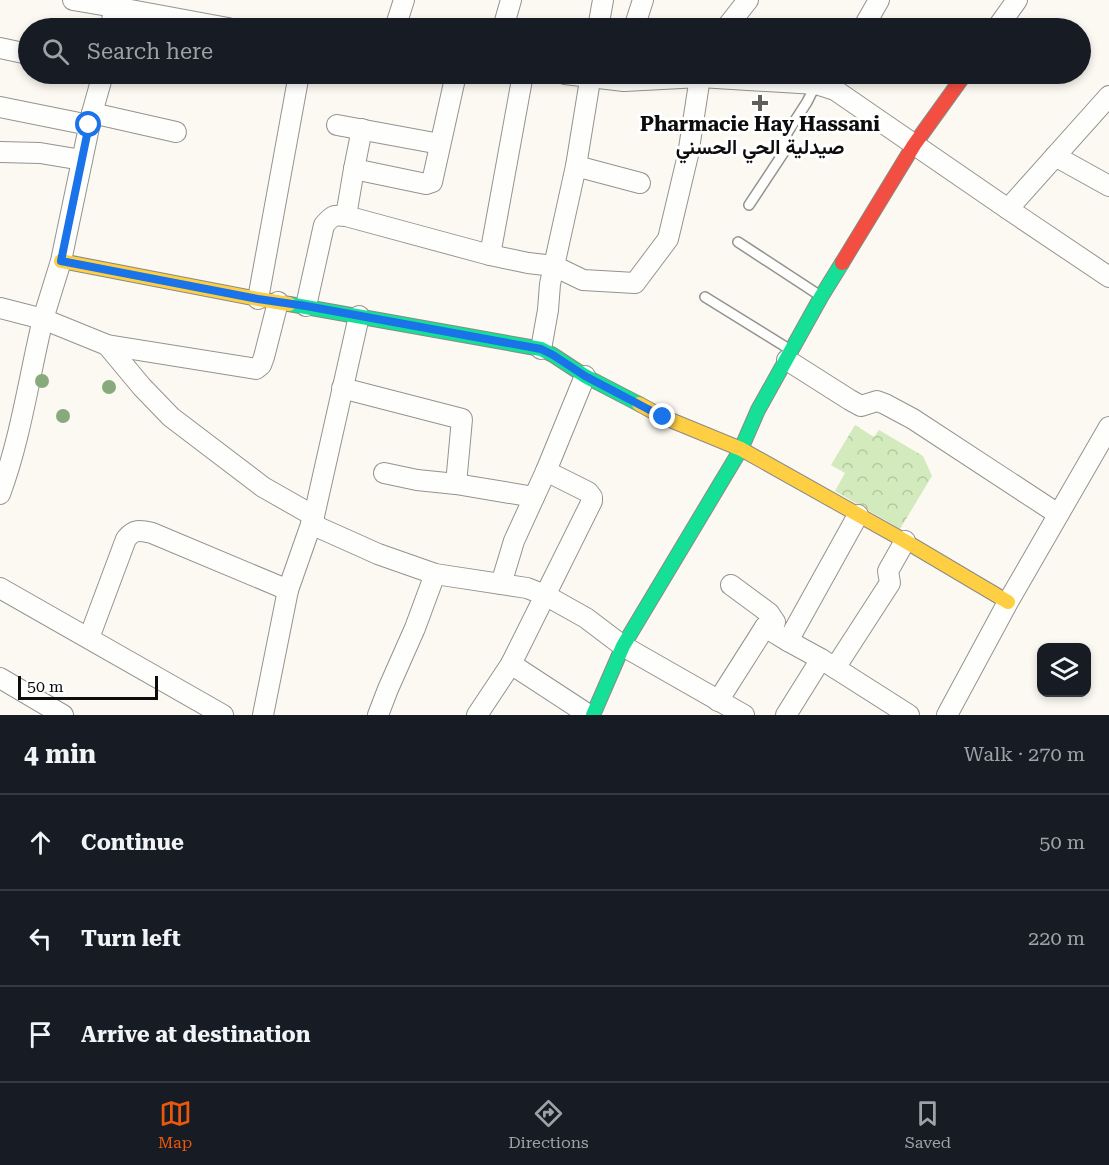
<!DOCTYPE html>
<html lang="en">
<head>
<meta charset="utf-8">
<style>
	body { margin:0; font-family:"Roboto Serif",Vazirmatn,serif; background:#242831; color:#f1f3f6 }
	.controls { position:absolute; right:18px; bottom:18px; display:grid; overflow:hidden; border-radius:12px; box-shadow:0 3px 9px #0003 }
	.controls button { width:54px; height:54px; display:grid; place-items:center; padding:0; border:0; border-bottom:2px solid #363941; background:#171b24; color:#f1f3f6; font:30px sans-serif }
	.scale { position:absolute; left:18px; bottom:15px; width:140px; box-sizing:border-box; padding-left:6px; border:3px solid #0d0d0d; border-top:0; font-size:16px; line-height:21px; white-space:nowrap; color:#0d0d0d; -webkit-text-stroke:4px #fff; paint-order:stroke }
	.stop { position:absolute; width:18px; height:18px; margin:-14px; border:4px solid #1a73e8; border-radius:50%; background:#fff }
	.stop.end { background:#1a73e8; border-color:#fff; box-shadow:0 2px 6px #0008 }
	.list { margin:0; padding:0; list-style:none }
	h2 { display:flex; justify-content:space-between; align-items:center; height:78px; margin:0; padding:0 24px; font-size:26px }
	h2 small { font-size:20px; font-weight:400; color:#9ea1a6 }
	.list li { display:grid; grid-template-columns:39px 1fr auto; gap:18px; align-items:center; box-sizing:border-box; height:96px; padding:0 24px; border-top:2px solid #363941 }
	.list b { display:block; font-size:22px; white-space:nowrap }
	.list em { font-size:20px; font-style:normal; color:#9ea1a6 }
	.icon { flex:none; width:33px; height:33px; fill:none; stroke:currentColor; stroke-width:2; stroke-linecap:round; stroke-linejoin:round }
	.map { position:relative; flex:none; width:1109px; height:715px; overflow:hidden }
	.search { position:absolute; background:#171b24; box-shadow:0 3px 9px #0003; left:18px; right:18px; top:18px; height:66px; display:flex; align-items:center; gap:15px; box-sizing:border-box; padding:0 21px; border-radius:33px; color:#9ea1a6; font-size:22px }
	.sheet { height:366px; background:#171b24 }
	nav { display:flex; justify-content:space-around; align-items:center; box-sizing:border-box; height:84px; border-top:2px solid #363941; background:#171b24; font-size:16px; color:#9ea1a6 }
	nav a { display:grid; justify-items:center; gap:3px }
	nav .on { color:#ea580c }
	.map>svg:first-child { display:block }
</style>
</head>
<body>
<div class="map">
<svg width="1109" height="715" viewBox="0 0 1109 715">
	<defs>
		<pattern id="forest-crowns" width="20" height="18" patternUnits="userSpaceOnUse" patternTransform="scale(1.5)"><rect width="20" height="18" fill="#d3eabd"/><path d="M2 6a3 3 0 1 1 6 0M12 15a3 3 0 1 1 6 0" fill="none" stroke="#b4c8a1"/></pattern>
	</defs>
	<rect width="100%" height="100%" fill="#fbf9f1"/>
	<path fill="url(#forest-crowns)" d="M855,425L874,437L879,430L923,456L932,476L900,529L835,491L845,473L831,465Z"/>
	<g fill="none" stroke-linecap="round" stroke-linejoin="round">
		<g stroke="#949390" stroke-width="12">
			<g id="lane">
				<path d="M749,205L786,149L787,133L807,102L816,84"/>
				<path d="M738,242L819,295"/>
				<path d="M705,297L789,349"/>
			</g>
		</g>
		<g stroke="#949390" stroke-width="22">
			<g id="street">
				<path d="M73,0L114,7L111,28"/>
				<path d="M114,0V7L228,28"/>
				<path d="M395,28L404,0"/>
				<path d="M503,28L511,0"/>
				<path d="M598,28L603,0"/>
				<path d="M634,28L643,0"/>
				<path d="M726,28L748,0"/>
				<path d="M863,28L879,0"/>
				<path d="M997,28L1017,0"/>
				<path d="M0,48L28,54"/>
				<path d="M565,74L624,81L700,77L816,84L835,90L1008,209L1109,277"/>
				<path d="M0,107L89,125"/>
				<path d="M92,113L176,132"/>
				<path d="M337,125L440,144"/>
				<path d="M0,152L40,153L82,160"/>
				<path d="M1055,156L1109,186"/>
				<path d="M576,166L640,183"/>
				<path d="M354,169L362,129"/>
				<path d="M1008,209L1109,96"/>
				<path d="M346,216L354,169L426,184L432,182L456,74"/>
				<path d="M490,255L523,74"/>
				<path d="M258,299L299,74"/>
				<path d="M306,306L324,225C333,215 333,215 346,216L490,255L528,263L554,266L583,280L635,283L668,239L688,155L700,77"/>
				<path d="M0,308L43,319L61,261L92,113L103,74"/>
				<path d="M107,345L142,387L171,417L263,487L314,516"/>
				<path d="M541,349L548,310L550,284L576,166L591,74"/>
				<path d="M787,360L850,400L861,406L877,401L885,404L913,419L1058,514"/>
				<path d="M342,388L462,419L456,484"/>
				<path d="M384,473L417,480L456,484L534,497"/>
				<path d="M0,494C21,437 29,377 43,319L107,345L256,369L261,365L264,357L278,302"/>
				<path d="M311,524L378,554L435,574L527,588L545,595L586,618L623,646L744,715"/>
				<path d="M501,584L514,541L546,471L585,376"/>
				<path d="M0,588L223,715"/>
				<path d="M765,627L788,641L821,659L909,715"/>
				<path d="M89,638L126,539C134,529 140,530 152,533L288,590"/>
				<path d="M788,641L858,515"/>
				<path d="M511,664L589,715"/>
				<path d="M835,668L890,583L888,571L905,541"/>
				<path d="M0,678L63,715"/>
				<path d="M718,701L765,627L775,622L769,613L731,585"/>
				<path d="M263,715L288,590L314,516L359,316"/>
				<path d="M378,715L388,689L415,628L435,574"/>
				<path d="M477,715L511,664L592,501V497L588,492L546,471"/>
				<path d="M786,715L821,659"/>
				<path d="M947,715L1008,602L1109,427"/>
			</g>
		</g>
		<g stroke="#8b8a86" stroke-width="16">
			<g id="fast">
				<path d="M289,304L541,349L553,355L585,376L639,404"/>
				<path d="M593,715L623,646L741,449L758,410L821,297L842,263"/>
			</g>
		</g>
		<g stroke="#8b8a86" stroke-width="16">
			<g id="slow">
				<path d="M61,261L258,299L289,304"/>
				<path d="M639,404L663,417L741,449L905,541L1008,602"/>
			</g>
		</g>
		<g stroke="#8b8a86" stroke-width="16">
			<path id="jam" d="M842,263L914,145L965,74"/>
		</g>
		<use href="#lane" stroke="#fefefd" stroke-width="9"/>
		<use href="#street" stroke="#fefefd" stroke-width="20"/>
		<use href="#fast" stroke="#16e098" stroke-width="14"/>
		<use href="#slow" stroke="#ffcf43" stroke-width="14"/>
		<use href="#jam" stroke="#f24e42" stroke-width="14"/>
	</g>
	<g fill="#88a97b">
		<circle cx="42" cy="381" r="7"/>
		<circle cx="109" cy="387" r="7"/>
		<circle cx="63" cy="416" r="7"/>
	</g>
	<g fill="none" stroke-linecap="round" stroke-linejoin="round">
		<path stroke="#1a73e8" stroke-width="8" d="M89,125L61,261L258,299L306,306L541,349L553,355L585,376L663,417"/>
	</g>
	<path fill="#60605d" stroke="#fff" stroke-width="2" d="M757 94h6v6h6v6h-6v6h-6v-6h-6v-6h6z"/>
	<g text-anchor="middle" dominant-baseline="central" stroke-width="6" stroke-linejoin="round" paint-order="stroke">
		<g font-size="20" font-weight="bold" fill="#0d0d0d" stroke="#fff">
			<text x="760" y="124">Pharmacie Hay Hassani<tspan x="760" dy="23">صيدلية الحي الحسني</tspan></text>
		</g>
	</g>
</svg>
<div class="controls">
<button><svg class="icon" aria-label="layers" viewBox="0 0 24 24"><path d="M12 4l9 5-9 5-9-5zM3 14l9 5 9-5"/></svg></button>
</div>
<div class="scale">50 m</div>
<div class="stop" style="left:89px;top:125px"></div>
<div class="stop end" style="left:663px;top:417px"></div>
<div class="search"><svg class="icon" aria-label="search" viewBox="0 0 24 24"><circle cx="10" cy="10" r="6"/><path d="M15 15l6 6"/></svg>Search here</div>
</div>
<section class="sheet">
<h2>4 min<small>Walk · 270 m</small></h2>
<ul class="list">
<li><svg class="icon" aria-label="ahead" viewBox="0 0 24 24"><path d="M12 20V5M6 11l6-6 6 6"/></svg><div><b>Continue</b></div><em>50 m</em></li>
<li><svg class="icon" aria-label="left" viewBox="0 0 24 24"><path d="M17 20v-9H6M10 6l-5 5 5 5"/></svg><div><b>Turn left</b></div><em>220 m</em></li>
<li><svg class="icon" aria-label="arrive" viewBox="0 0 24 24"><path d="M6 21V4h12l-3 4 3 4H6"/></svg><div><b>Arrive at destination</b></div></li>
</ul>
</section>
<nav>
<a class="on"><svg class="icon" aria-label="map" viewBox="0 0 24 24"><path d="M3 6l6-2 6 2 6-2v14l-6 2-6-2-6 2zM9 4v14M15 6v14"/></svg>Map</a>
<a><svg class="icon" aria-label="directions" viewBox="0 0 24 24"><path d="M12 3l9 9-9 9-9-9zM9 14v-3h6M13 9l2 2-2 2"/></svg>Directions</a>
<a><svg class="icon" aria-label="saved" viewBox="0 0 24 24"><path d="M7 4h10v16l-5-4-5 4z"/></svg>Saved</a>
</nav>
</body>
</html>
